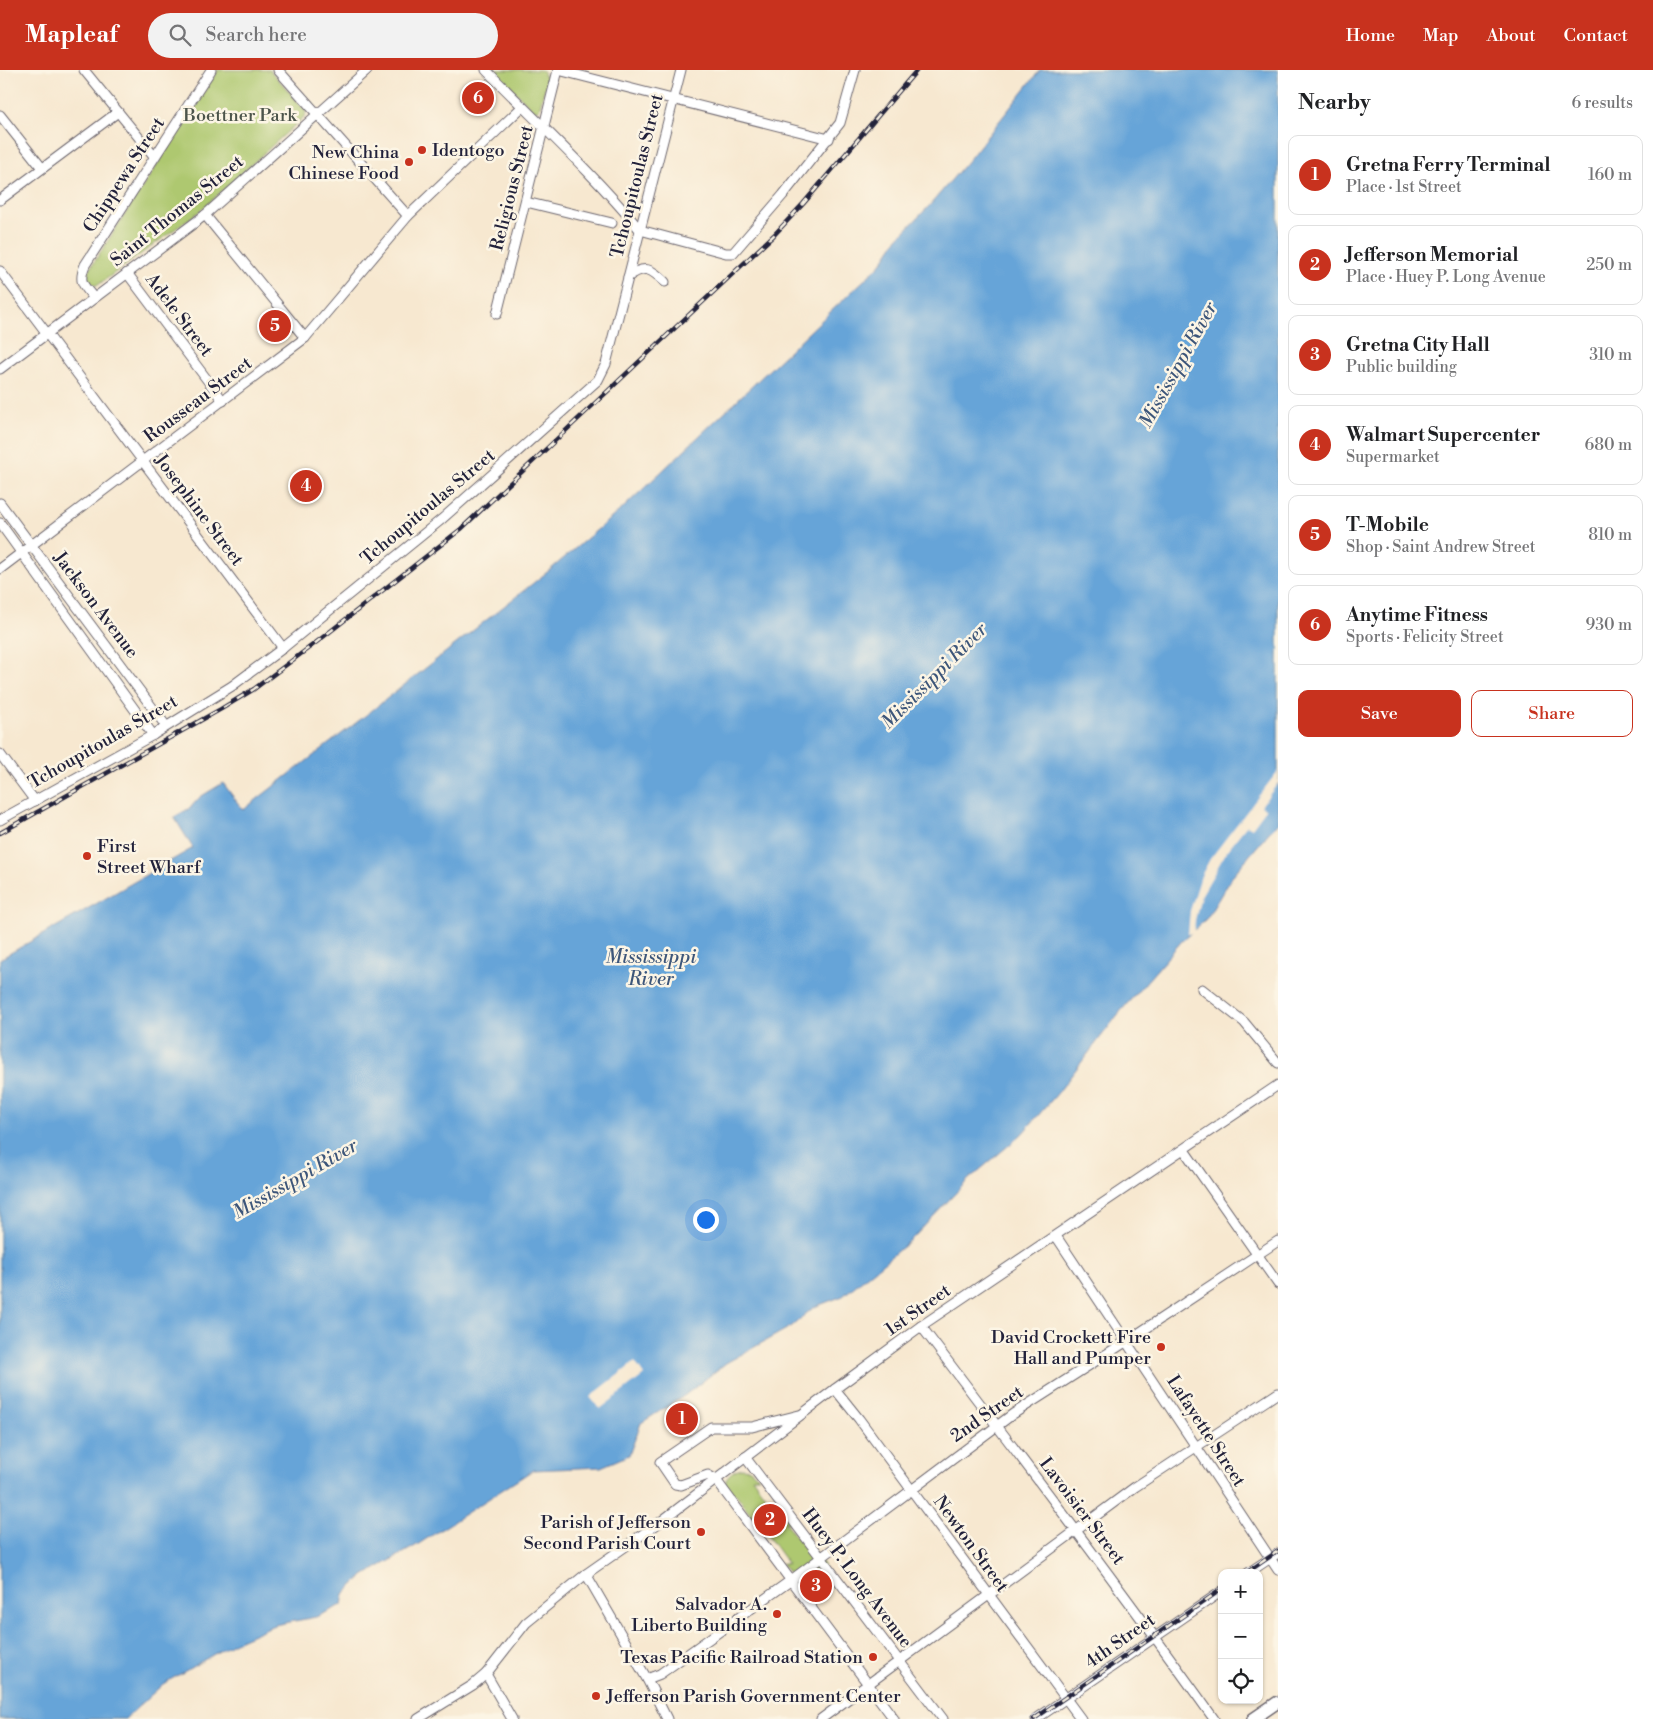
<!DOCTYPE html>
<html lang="en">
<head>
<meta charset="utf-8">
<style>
	body { margin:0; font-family:"Libre Bodoni",serif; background:#f2f2f2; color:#202124 }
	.controls { position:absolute; right:15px; bottom:15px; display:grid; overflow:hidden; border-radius:10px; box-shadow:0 1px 4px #0004 }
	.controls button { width:45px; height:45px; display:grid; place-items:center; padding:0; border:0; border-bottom:1px solid #e0e0e0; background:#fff; color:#202124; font:25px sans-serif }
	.you { position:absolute; left:705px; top:1149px; width:18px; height:18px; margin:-12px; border:4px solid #fff; border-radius:50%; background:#1a73e8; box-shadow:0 0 0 8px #1a73e833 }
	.badge { display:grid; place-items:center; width:32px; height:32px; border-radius:50%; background:#c8321e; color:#fff; font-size:16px; font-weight:700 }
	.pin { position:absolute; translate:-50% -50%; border:2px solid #fff; box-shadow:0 1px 5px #0006 }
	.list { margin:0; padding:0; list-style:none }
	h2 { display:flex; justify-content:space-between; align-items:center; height:65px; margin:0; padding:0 20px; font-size:21px }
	h2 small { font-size:16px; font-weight:400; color:#757577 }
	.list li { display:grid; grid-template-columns:32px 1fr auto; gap:15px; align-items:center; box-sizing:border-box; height:80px; margin:0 10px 10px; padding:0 10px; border:1px solid #e0e0e0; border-radius:10px }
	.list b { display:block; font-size:19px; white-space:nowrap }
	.list p { margin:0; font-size:16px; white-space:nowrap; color:#757577 }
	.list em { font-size:16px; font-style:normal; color:#757577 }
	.actions { display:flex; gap:10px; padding:15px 20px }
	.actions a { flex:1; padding:11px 0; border:1px solid #c8321e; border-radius:10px; text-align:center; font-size:18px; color:#c8321e }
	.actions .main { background:#c8321e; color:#fff }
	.icon { flex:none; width:28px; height:28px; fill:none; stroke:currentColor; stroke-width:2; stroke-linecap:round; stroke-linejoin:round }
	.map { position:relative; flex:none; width:1278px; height:1649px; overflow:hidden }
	header { display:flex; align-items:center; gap:30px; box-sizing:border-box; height:70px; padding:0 25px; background:#c8321e; color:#fff }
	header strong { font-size:24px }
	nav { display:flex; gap:28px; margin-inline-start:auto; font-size:18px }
	.search { width:350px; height:45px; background:#f2f2f2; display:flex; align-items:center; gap:12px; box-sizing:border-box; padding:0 18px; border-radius:28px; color:#757577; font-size:19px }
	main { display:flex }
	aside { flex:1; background:#fff }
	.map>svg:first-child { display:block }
</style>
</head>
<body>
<header>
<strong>Mapleaf</strong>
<div class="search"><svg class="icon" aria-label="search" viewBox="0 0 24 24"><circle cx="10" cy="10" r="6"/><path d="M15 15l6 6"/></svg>Search here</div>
<nav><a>Home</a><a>Map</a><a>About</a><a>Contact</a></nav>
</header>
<main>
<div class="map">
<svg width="1278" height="1649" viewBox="0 0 1278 1649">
	<rect width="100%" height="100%" fill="#fcf5e5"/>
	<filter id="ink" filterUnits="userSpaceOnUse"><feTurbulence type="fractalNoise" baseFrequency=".02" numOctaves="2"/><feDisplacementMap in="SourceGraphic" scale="10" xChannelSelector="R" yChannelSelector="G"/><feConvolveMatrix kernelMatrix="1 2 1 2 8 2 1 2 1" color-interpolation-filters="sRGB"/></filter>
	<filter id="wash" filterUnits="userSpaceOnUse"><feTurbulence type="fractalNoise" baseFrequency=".0096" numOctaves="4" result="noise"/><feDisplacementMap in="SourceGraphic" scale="20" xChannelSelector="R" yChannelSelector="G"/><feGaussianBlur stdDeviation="1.12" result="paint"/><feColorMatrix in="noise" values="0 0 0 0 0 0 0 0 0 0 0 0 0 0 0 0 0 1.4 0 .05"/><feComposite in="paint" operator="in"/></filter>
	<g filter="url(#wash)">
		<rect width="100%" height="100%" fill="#f7e8d0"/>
		<g fill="#aec86f" stroke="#687555">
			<path d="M218,0H270L306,41L305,46L200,141L98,215H93L87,208L89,200Z"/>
			<path d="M494,0H539L544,1L543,5L548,7L539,40L534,41Z"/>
			<path d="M742,1398L750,1399L759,1407H752L772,1435L780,1436L793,1454L785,1452L804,1478L813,1480L824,1495L798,1514L781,1493L788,1494L767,1465L759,1464L745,1445L752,1446L736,1424L728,1423C720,1411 730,1400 742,1398Z"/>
		</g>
		<path fill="#66a4d8" stroke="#44638a" d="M1040,0H1278V752L1233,805L1207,848L1181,872L1120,942L1057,1024L1021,1065L969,1109L912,1169L843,1226L814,1237L792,1256L726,1293L684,1326L641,1353L629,1385L601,1397L533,1400L417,1475L362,1507L344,1524L342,1535L316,1547L274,1555L233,1573L163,1614L125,1649H0V889L193,778L174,747L190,738L200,727L223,713L243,740L370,642L551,499L624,437L880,195L898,168L930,135L970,88Z"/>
		<g fill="#f7e8d0">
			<path d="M1278,701V713L1261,736L1266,739L1252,758L1247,755L1228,779L1201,826L1195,850L1194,863L1188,864L1190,841L1201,806L1210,789Z"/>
			<path d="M635,1292L644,1305L600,1339L590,1327Z"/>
		</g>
	</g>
	<g filter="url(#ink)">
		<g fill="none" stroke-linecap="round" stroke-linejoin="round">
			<g stroke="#6d676f" stroke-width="11">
				<g id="minor">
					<path d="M84,0L154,86"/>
					<path d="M278,0L408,146"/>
					<path d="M486,0C538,53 593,103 640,160"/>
					<path d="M558,0L829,69"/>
					<path d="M0,45L42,98"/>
					<path d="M0,130L118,42"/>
					<path d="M526,132L612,153"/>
					<path d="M205,145L305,268"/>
					<path d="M640,160L726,183H733L783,125L840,53L855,0"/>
					<path d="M0,201L283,578"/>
					<path d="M127,203L223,331"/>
					<path d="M628,207C645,194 651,199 665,212"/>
					<path d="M94,228C83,215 78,212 85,195L211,0"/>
					<path d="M497,244L558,0"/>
					<path d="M0,299L205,145L367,0"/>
					<path d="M0,433L166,656"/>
					<path d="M0,453L153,665"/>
					<path d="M0,499L305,268L408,146L522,37"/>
					<path d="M0,684L35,731"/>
					<path d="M0,750L153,665L232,616L283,578L442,449L598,310L606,294L681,0"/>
					<path d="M1202,919L1244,952L1278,993"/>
					<path d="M1184,1080L1278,1214"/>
					<path d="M1056,1166L1278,1500"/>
					<path d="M921,1256C1020,1386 1119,1516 1214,1649"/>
					<path d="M835,1319L859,1349L1081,1649"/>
					<path d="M799,1345L752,1357H711L660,1392L675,1414L681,1415L708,1405L716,1410L894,1649"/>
					<path d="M745,1387L943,1649"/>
					<path d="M1248,1503L1278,1483"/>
					<path d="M586,1504L647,1609L667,1649"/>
					<path d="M486,1604L512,1649"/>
					<path d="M647,1609L660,1604L790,1511L1013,1344L1127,1271L1278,1171"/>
					<path d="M418,1649L473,1615L486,1604L526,1553L586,1504L663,1450L835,1319L921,1256L1278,1015"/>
					<path d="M821,1649L1135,1417L1278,1323"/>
					<path d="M1036,1649L1222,1521"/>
				</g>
			</g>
			<g stroke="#6d676f" stroke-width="14">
				<path id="major" d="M1253,1649L1278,1632"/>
			</g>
			<use href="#minor" stroke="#fff" stroke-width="9"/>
			<use href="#major" stroke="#fff" stroke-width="11"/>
			<g stroke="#22223b" stroke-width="4.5">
				<g id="rail">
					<path d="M0,763L221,639L254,619L318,571L461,459L774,165L803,134L917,0"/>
					<path d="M1246,1503L1278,1481"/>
					<path d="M1034,1649L1222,1519"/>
				</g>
			</g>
			<use href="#rail" stroke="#fcf5e5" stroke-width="2.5" stroke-dasharray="8" stroke-linecap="butt"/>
		</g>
	</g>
	<g fill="#c8321e" stroke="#fcf5e5" stroke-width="2">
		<circle cx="422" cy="80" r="5"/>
		<circle cx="409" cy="92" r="5"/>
		<circle cx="87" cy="786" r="5"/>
		<circle cx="1161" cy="1277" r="5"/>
		<circle cx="701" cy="1462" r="5"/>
		<circle cx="777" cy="1544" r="5"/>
		<circle cx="873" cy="1587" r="5"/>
		<circle cx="596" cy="1626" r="5"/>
	</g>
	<g text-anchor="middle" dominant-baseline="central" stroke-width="5" stroke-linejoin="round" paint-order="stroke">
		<g font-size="18" fill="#4c544b" stroke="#fcf5e5">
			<text x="240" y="45">Boettner Park</text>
		</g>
		<g font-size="18" fill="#22223b" stroke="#fcf5e5" text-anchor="end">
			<text x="432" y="80" text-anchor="start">Identogo</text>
			<text x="399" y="82">New China<tspan x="399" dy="21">Chinese Food</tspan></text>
			<text x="97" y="776" text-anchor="start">First<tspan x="97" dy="21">Street Wharf</tspan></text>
			<text x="1151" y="1267">David Crockett Fire<tspan x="1151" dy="21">Hall and Pumper</tspan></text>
			<text x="691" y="1452">Parish of Jefferson<tspan x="691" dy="21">Second Parish Court</tspan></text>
			<text x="767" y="1534">Salvador A.<tspan x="767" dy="21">Liberto Building</tspan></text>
			<text x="863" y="1587">Texas Pacific Railroad Station</text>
			<text x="606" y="1626" text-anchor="start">Jefferson Parish Government Center</text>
		</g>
		<g font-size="18" fill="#22223b" stroke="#fcf5e5">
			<text transform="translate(124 105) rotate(-57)">Chippewa Street</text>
			<text transform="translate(637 106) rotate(-76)">Tchoupitoulas Street</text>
			<text transform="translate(512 118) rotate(-76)">Religious Street</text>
			<text transform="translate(177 141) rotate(-39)">Saint Thomas Street</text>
			<text transform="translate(179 245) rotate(53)">Adele Street</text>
			<text transform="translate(198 330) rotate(-37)">Rousseau Street</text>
			<text transform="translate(428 437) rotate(-40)">Tchoupitoulas Street</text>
			<text transform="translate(199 440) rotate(53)">Josephine Street</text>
			<text transform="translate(96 535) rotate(53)">Jackson Avenue</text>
			<text transform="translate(103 672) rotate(-30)">Tchoupitoulas Street</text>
			<text transform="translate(918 1240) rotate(-35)">1st Street</text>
			<text transform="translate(987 1344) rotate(-35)">2nd Street</text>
			<text transform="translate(1206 1361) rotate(57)">Lafayette Street</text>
			<text transform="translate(1082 1441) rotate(53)">Lavoisier Street</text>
			<text transform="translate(971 1474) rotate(54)">Newton Street</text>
			<text transform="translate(857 1508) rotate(53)">Huey P. Long Avenue</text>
			<text transform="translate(1120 1571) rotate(-35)">4th Street</text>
		</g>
		<g font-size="19" font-style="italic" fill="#3d567a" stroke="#fcf5e5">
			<text transform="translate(1178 295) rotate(-61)">Mississippi River</text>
			<text transform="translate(934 606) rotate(-45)">Mississippi River</text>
			<text x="651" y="887">Mississippi<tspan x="651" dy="22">River</tspan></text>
			<text transform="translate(295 1109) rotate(-30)">Mississippi River</text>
		</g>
	</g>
</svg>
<div class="controls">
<button>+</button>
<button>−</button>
<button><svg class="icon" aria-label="locate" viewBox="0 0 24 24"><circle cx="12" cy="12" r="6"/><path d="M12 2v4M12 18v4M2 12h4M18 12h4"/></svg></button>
</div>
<div class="you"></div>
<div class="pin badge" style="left:682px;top:1349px">1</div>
<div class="pin badge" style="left:770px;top:1450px">2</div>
<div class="pin badge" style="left:816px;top:1516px">3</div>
<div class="pin badge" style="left:306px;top:416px">4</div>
<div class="pin badge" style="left:275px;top:256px">5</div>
<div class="pin badge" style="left:478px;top:28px">6</div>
</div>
<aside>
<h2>Nearby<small>6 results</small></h2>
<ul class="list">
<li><span class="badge">1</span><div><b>Gretna Ferry Terminal</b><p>Place · 1st Street</p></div><em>160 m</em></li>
<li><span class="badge">2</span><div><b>Jefferson Memorial</b><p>Place · Huey P. Long Avenue</p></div><em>250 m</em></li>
<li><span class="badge">3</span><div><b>Gretna City Hall</b><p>Public building</p></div><em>310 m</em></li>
<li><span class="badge">4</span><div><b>Walmart Supercenter</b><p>Supermarket</p></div><em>680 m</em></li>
<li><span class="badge">5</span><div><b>T-Mobile</b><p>Shop · Saint Andrew Street</p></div><em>810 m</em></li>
<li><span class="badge">6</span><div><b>Anytime Fitness</b><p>Sports · Felicity Street</p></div><em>930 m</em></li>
</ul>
<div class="actions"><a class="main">Save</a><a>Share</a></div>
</aside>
</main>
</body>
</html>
